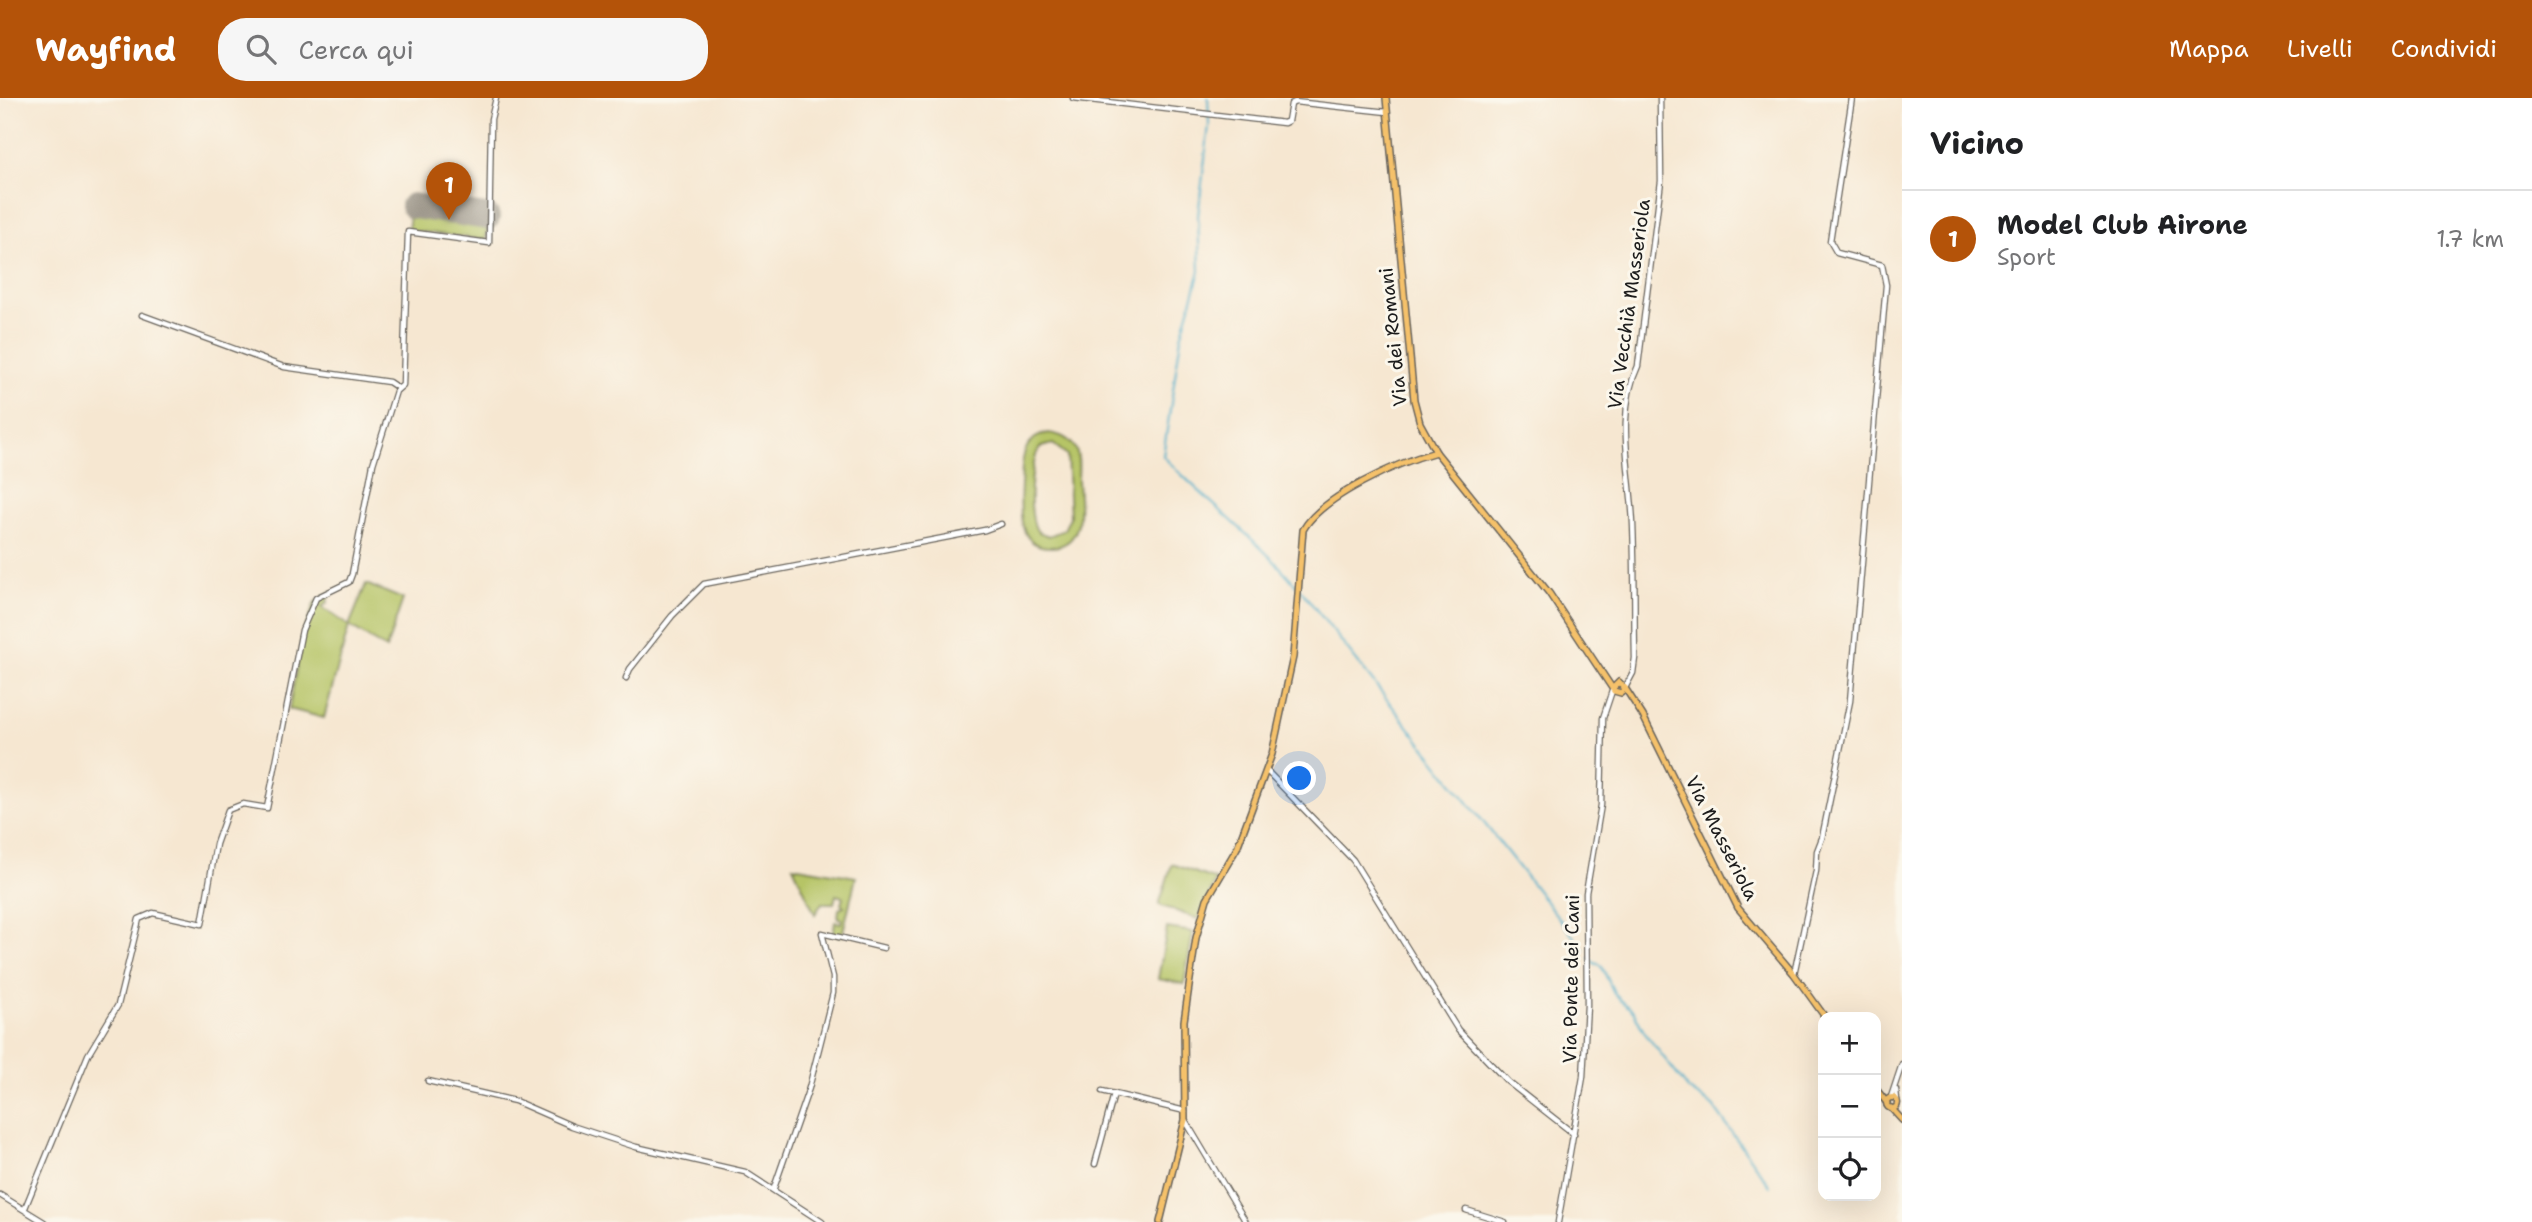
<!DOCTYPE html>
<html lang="it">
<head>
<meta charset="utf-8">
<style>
	body { margin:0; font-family:"Shantell Sans",sans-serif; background:#f6f6f6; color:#202124 }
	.controls { position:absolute; right:21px; bottom:21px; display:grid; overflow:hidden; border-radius:14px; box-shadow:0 7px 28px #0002 }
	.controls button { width:63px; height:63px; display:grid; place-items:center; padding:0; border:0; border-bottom:2px solid #e0e0e0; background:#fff; color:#202124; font:35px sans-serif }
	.you { position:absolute; left:1300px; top:681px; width:24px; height:24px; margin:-18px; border:5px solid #fff; border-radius:50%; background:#1a73e8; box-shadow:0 0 0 10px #1a73e833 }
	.badge { display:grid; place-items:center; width:46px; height:46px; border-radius:50%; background:#b45309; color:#fff; font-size:23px; font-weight:700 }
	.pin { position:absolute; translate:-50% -58px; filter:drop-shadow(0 2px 4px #0008) }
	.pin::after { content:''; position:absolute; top:37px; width:24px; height:21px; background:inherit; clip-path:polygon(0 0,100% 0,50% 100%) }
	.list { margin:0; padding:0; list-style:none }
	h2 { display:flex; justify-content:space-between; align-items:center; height:91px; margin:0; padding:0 28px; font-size:30px }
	h2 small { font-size:23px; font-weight:400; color:#757577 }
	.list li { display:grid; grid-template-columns:46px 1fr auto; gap:21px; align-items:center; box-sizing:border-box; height:98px; padding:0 28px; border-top:2px solid #e0e0e0 }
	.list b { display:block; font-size:26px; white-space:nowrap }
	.list p { margin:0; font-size:23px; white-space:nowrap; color:#757577 }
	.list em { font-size:23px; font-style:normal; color:#757577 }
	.icon { flex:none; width:38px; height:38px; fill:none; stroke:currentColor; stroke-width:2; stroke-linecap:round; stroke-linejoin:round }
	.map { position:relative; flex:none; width:1902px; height:1124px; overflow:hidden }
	header { display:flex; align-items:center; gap:42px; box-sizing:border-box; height:98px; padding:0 35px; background:#b45309; color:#fff }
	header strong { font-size:33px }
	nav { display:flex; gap:38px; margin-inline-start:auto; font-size:24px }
	.search { width:490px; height:63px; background:#f6f6f6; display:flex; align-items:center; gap:18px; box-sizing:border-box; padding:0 24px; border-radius:28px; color:#757577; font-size:26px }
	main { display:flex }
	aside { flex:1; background:#fff }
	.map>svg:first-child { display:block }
</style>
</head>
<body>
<header>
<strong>Wayfind</strong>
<div class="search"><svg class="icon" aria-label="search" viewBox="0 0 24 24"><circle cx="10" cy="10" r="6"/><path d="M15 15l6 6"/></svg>Cerca qui</div>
<nav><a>Mappa</a><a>Livelli</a><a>Condividi</a></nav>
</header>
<main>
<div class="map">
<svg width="1902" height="1124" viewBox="0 0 1902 1124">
	<rect width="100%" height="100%" fill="#fbf7ec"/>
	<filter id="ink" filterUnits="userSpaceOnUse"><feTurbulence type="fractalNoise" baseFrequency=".0143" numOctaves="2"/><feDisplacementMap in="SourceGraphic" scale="14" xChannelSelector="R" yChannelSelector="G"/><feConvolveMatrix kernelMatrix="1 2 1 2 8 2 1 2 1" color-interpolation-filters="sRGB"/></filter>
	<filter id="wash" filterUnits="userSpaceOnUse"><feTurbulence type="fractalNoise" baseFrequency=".00686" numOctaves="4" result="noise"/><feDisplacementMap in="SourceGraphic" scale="28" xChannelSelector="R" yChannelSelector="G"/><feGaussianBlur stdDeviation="1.57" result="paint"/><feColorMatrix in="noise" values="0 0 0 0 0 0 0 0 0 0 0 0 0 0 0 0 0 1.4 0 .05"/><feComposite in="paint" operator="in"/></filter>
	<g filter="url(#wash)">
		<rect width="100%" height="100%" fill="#f6e7d1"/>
		<g fill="#b6c466" stroke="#697041" stroke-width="2" fill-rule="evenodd">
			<path d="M412,102L489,113L486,142L408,132Z"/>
			<path d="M1048,335C1059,336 1069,340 1075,350C1080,359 1078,372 1078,382C1079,405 1087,447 1052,449C1016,451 1020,410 1021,387C1022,374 1021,360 1027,349C1031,341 1039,337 1048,335ZM1053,346L1067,357L1070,419L1064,432L1049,438L1038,434C1027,422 1029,360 1041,349Z"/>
			<path d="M366,486L403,501L386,551L349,528L324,620L289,611L302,540L315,504L329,495L327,505L322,509L349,528Z"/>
			<path d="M1172,766L1216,782L1198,821L1159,807Z"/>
			<path d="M793,768L856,779L842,838L833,836L835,824L841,825L842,821L838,820L839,811L844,808L841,806L843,799L836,797L834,805H822L815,816Z"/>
			<path d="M1167,830L1193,834L1184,886L1158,881Z"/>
		</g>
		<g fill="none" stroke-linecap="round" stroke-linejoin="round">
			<g stroke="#4badca" stroke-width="2">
				<path d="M1208,0L1209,27L1198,118L1200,173L1181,239L1163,358C1206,403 1256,440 1296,487"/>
				<path d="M1300,491L1584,852"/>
				<path d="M1589,860L1594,865L1601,867L1615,897L1634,914L1644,934L1689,992L1713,1008L1770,1088"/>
			</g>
			<path stroke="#898276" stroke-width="26" d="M413,108L487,119"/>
		</g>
	</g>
	<g filter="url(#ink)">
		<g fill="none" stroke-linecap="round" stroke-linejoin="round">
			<g stroke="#68635b" stroke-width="7">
				<g id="minor">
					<path d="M1073,0L1284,25L1288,23L1291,6L1295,4L1387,14"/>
					<path d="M142,217L284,269L389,284L398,290"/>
					<path d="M626,580L630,571L672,518L704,486L985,432L1001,426"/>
					<path d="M1625,590L1633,575L1635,560C1634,515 1635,471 1633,426C1631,374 1615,316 1638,268L1661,83L1660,0"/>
					<path d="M1267,673L1353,762L1458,932L1508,984L1574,1036"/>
					<path d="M1794,876L1816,773L1817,753L1822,740L1850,603L1886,187L1882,167L1837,155L1830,143L1852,0"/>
					<path d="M428,983L515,1003L572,1028L636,1049L745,1074L822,1124"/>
					<path d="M1896,992L1897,1002"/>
					<path d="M1102,993L1185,1013"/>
					<path d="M1891,999L1902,966"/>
					<path d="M1185,1022L1246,1124"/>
					<path d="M1095,1066L1114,996"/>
					<path d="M774,1090L809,990L833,895V879L822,835L884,850"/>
					<path d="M0,1097L44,1124"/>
					<path d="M25,1110L88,957L118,907L139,821L153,815L202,826L216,746L228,712L243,706L267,710L302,532L316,500L349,484L352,476L373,366L396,293L403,287L408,134L489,145L491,21L496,0"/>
					<path d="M1466,1112L1505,1124"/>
					<path d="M1558,1124L1583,979L1587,907L1586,795L1601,707L1603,620L1613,590"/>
				</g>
			</g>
			<g stroke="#68635b" stroke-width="8">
				<g id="major">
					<path d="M1386,0L1414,302L1420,325L1436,354L1549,495L1614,593L1621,595L1625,590L1619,584L1613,590"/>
					<path d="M1625,590L1643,618L1738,810L1794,876L1825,919"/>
					<path d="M1876,991L1887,1005"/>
					<circle cx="1892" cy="1005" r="5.5"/>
					<path d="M1891,1010L1902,1022"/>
					<path d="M1160,1124L1185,1022L1184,923L1196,840L1207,801L1237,750L1272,656L1293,559L1303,432C1322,398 1399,364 1436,354"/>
				</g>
			</g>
			<use href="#minor" stroke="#fff" stroke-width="4.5"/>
			<use href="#major" stroke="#f5c16b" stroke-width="5"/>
		</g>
	</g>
	<g text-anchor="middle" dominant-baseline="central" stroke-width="6" stroke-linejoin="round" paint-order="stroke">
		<g font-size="19" fill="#1c1c1c" stroke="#fbf7ec">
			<text transform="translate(1629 206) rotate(-82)">Via Vecchià Masseriola</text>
			<text transform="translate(1393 239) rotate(-96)">Via dei Romani</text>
			<text transform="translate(1722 740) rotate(63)">Via Masseriola</text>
			<text transform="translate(1571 881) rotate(-89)">Via Ponte dei Cani</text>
		</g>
	</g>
</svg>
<div class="controls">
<button>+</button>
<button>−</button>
<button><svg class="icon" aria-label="locate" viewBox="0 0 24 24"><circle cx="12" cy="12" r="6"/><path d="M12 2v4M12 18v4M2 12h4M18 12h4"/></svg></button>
</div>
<div class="you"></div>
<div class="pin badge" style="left:449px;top:122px">1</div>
</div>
<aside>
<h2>Vicino<small></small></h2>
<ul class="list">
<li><span class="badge">1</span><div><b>Model Club Airone</b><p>Sport</p></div><em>1.7 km</em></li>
</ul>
</aside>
</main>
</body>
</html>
